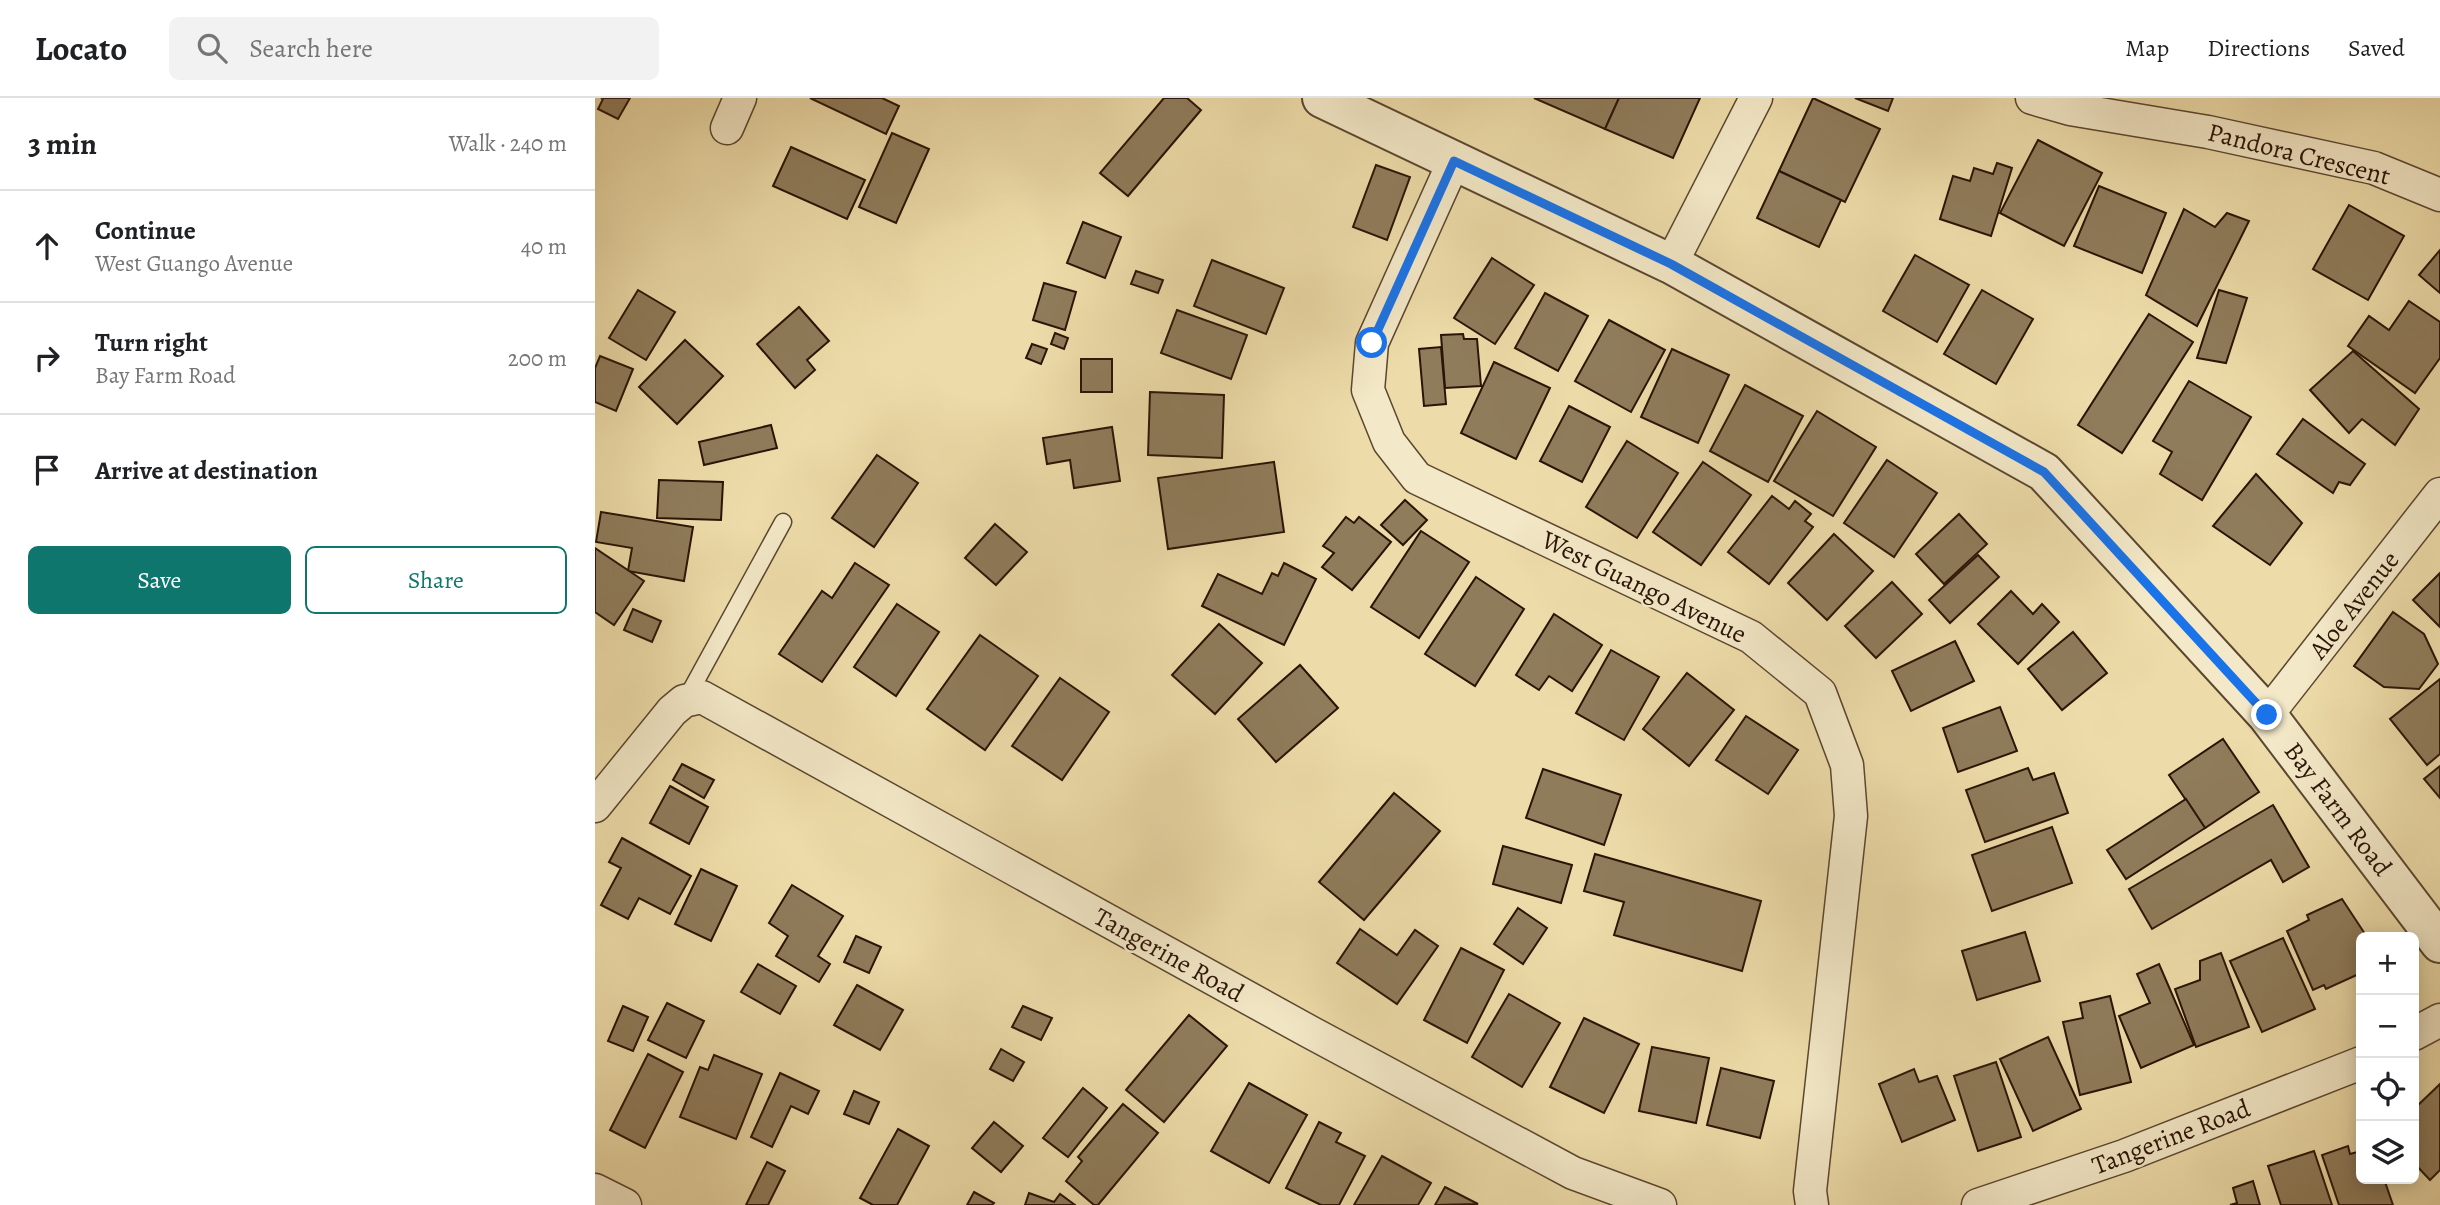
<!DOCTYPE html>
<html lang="en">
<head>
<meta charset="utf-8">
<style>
	body { margin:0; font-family:Alegreya,serif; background:#f2f2f2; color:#202124 }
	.controls { position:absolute; right:21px; bottom:21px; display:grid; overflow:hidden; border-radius:10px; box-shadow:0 4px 18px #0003 }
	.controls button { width:63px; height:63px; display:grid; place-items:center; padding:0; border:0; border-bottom:2px solid #e0e0e0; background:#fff; color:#202124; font:35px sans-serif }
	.stop { position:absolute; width:21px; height:21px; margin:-16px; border:5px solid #1a73e8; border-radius:50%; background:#fff }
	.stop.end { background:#1a73e8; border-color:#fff; box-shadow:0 2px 7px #0008 }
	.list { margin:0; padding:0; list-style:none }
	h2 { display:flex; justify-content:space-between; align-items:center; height:91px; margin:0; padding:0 28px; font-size:30px }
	h2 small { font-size:23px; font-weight:400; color:#757577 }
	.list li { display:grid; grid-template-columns:46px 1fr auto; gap:21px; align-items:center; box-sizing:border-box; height:112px; padding:0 28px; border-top:2px solid #e0e0e0 }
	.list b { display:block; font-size:26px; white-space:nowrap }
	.list p { margin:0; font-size:23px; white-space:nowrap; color:#757577 }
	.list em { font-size:23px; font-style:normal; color:#757577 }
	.actions { display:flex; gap:14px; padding:21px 28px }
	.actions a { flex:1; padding:16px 0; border:2px solid #0f766e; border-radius:10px; text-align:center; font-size:24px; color:#0f766e }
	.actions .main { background:#0f766e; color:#fff }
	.icon { flex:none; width:38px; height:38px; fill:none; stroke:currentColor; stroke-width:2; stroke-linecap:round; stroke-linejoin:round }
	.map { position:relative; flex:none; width:1845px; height:1107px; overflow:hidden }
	header { display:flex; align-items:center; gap:42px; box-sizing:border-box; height:98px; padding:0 35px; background:#fff; border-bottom:2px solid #e0e0e0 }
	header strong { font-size:33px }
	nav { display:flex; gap:38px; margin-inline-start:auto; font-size:24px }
	.search { width:490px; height:63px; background:#f2f2f2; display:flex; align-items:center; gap:18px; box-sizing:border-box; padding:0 24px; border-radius:10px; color:#757577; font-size:26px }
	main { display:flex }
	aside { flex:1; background:#fff }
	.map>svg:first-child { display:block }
</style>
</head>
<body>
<header>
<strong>Locato</strong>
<div class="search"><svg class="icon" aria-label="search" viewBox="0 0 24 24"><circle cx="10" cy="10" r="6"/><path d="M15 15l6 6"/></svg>Search here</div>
<nav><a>Map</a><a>Directions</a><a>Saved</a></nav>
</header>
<main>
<aside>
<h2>3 min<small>Walk · 240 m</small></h2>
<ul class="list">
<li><svg class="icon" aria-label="ahead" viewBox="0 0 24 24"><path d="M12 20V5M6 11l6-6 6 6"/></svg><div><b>Continue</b><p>West Guango Avenue</p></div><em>40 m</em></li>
<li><svg class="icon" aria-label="right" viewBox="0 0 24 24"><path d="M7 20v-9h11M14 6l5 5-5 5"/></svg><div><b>Turn right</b><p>Bay Farm Road</p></div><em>200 m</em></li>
<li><svg class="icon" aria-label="arrive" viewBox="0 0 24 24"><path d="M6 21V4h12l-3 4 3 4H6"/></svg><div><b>Arrive at destination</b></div></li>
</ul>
<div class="actions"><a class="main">Save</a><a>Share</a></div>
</aside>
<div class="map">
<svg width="1845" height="1107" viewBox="0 0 1845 1107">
	<rect width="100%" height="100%" fill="#eddca9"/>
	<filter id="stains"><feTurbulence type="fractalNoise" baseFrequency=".00286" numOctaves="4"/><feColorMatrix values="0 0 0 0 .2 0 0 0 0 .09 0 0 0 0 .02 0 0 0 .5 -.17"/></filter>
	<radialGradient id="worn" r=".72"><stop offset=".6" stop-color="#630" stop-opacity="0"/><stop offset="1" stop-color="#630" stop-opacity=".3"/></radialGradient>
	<g fill="#8f7c5b" stroke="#2a1407" stroke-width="2">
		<path d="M6,0H35L23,21L3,11L8,1Z"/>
		<path d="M215,0H287L304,8L291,36Z"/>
		<path d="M569,0H592L606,12L533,98L505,75Z"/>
		<path d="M939,0H1024L1010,31Z"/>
		<path d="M1024,0H1105L1078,60L1010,31Z"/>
		<path d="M1218,0L1285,31L1250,104L1184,73Z"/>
		<path d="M1260,0H1298L1293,13Z"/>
		<path d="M297,35L334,51L301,125L264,109Z"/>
		<path d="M1443,42L1507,75L1469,148L1405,115Z"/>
		<path d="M196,49L270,82L252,121L178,88Z"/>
		<path d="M1402,65L1417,70L1396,138L1345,121L1358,78L1375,83L1379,70L1398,76Z"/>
		<path d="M781,67L815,79L792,142L758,129Z"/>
		<path d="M1184,73L1246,102L1224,149L1162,120Z"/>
		<path d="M1504,88L1571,115L1547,175L1479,148Z"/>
		<path d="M1754,107L1809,138L1773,202L1718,171Z"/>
		<path d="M1589,111L1620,129L1632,115L1654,123L1602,228L1551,197Z"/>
		<path d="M488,124L526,139L510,180L472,165Z"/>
		<path d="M1845,152V195L1824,177Z"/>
		<path d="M1320,157L1374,187L1342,244L1288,213Z"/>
		<path d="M897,160L939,187L900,246L859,220Z"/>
		<path d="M617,162L689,190L671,236L599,208Z"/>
		<path d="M541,173L568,182L563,195L536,186Z"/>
		<path d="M449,185L481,194L470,232L438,222Z"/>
		<path d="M43,192L80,214L51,262L14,240Z"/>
		<path d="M1387,192L1438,221L1401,286L1349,256Z"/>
		<path d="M1624,192L1652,200L1631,265L1602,260Z"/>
		<path d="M950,195L993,218L963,273L920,250Z"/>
		<path d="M1814,203L1845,224V260L1820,295L1753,248L1774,218L1794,232Z"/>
		<path d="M204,209L234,243L212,262L220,272L200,290L162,246Z"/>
		<path d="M582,212L652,237L636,281L566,255Z"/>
		<path d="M1554,216L1598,244L1527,355L1483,327Z"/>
		<path d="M1014,222L1070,252L1036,314L980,283Z"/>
		<path d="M460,235L473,240L469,251L456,246Z"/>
		<path d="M868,236L869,241H882L886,288L850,290L846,237Z"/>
		<path d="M90,242L128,278L82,326L44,289Z"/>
		<path d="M437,246L452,251L446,266L431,260Z"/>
		<path d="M846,249L851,306L829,308L824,251Z"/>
		<path d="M1077,251L1134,277L1103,345L1046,319Z"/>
		<path d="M1758,253L1824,311L1800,347L1767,321L1754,335L1715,292Z"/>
		<path d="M5,258L38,271L21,313L0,304V270Z"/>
		<rect x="486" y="261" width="31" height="33"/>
		<path d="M899,264L955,290L921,361L866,335Z"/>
		<path d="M1594,283L1656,319L1607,402L1565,376L1577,354L1558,343Z"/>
		<path d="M1150,287L1208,318L1173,384L1115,353Z"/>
		<path d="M555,294L629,297L627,360L553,357Z"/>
		<path d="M974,308L1015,329L987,384L945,363Z"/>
		<path d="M1222,313L1281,349L1238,418L1179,383Z"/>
		<path d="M1708,321L1770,366L1755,387L1744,384L1738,395L1682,356Z"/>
		<path d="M176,327L182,350L109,367L104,344Z"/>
		<path d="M517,329L525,383L479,390L475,362L452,366L448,340Z"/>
		<path d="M1032,343L1083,375L1042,440L991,409Z"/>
		<path d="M282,357L323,385L279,449L237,420Z"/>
		<path d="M1292,362L1342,395L1299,459L1249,425Z"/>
		<path d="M679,364L689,434L573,451L563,380Z"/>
		<path d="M1108,364L1156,397L1106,467L1058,434Z"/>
		<path d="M1661,376L1707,425L1675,467L1618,428Z"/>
		<path d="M64,382L128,384L126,422L62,420Z"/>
		<path d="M1177,398L1194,411L1200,403L1216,416L1210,423L1218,429L1174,486L1133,454Z"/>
		<path d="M810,402L832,422L808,447L786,427Z"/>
		<path d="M6,414L98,429L89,483L33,473L37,450L1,444Z"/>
		<path d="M1364,416L1392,446L1349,486L1321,456Z"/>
		<path d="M751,419L759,425L764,419L796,444L757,492L727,469L739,455L728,448Z"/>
		<path d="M400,426L432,454L401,487L370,460Z"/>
		<path d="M826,433L874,464L824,540L776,509Z"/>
		<path d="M1239,436L1278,473L1232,522L1193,485Z"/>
		<path d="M0,450L49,483L19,527L0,514Z"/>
		<path d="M1383,457L1404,479L1355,525L1334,502Z"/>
		<path d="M260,465L294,487L227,584L184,556L227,493L237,500Z"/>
		<path d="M689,465L721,481L689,547L607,508L623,476L667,496L677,475L683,478Z"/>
		<path d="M1845,475V529L1818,502Z"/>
		<path d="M881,479L929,511L880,588L830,556Z"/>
		<path d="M1297,484L1327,516L1281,560L1250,528Z"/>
		<path d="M1416,493L1438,516L1447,506L1464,524L1423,566L1383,526Z"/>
		<path d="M302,506L344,534L301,598L259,569Z"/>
		<path d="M38,511L66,523L57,544L29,532Z"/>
		<path d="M1798,514L1829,536L1843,566L1824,591L1789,589L1759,568Z"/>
		<path d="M959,516L1007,547L977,593L954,578L944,592L921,577Z"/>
		<path d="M624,526L667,565L620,616L577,577Z"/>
		<path d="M1478,534L1512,575L1467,612L1433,571Z"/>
		<path d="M385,537L443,578L390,652L332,611Z"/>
		<path d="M1360,543L1379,583L1316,613L1297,573Z"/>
		<path d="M1016,552L1064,579L1029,642L981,615Z"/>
		<path d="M705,567L743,610L681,664L643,621Z"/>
		<path d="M1092,575L1139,612L1094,668L1048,631Z"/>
		<path d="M465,580L514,614L467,682L417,648Z"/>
		<path d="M1845,581V656L1832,667L1795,621Z"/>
		<path d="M1405,609L1422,653L1363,674L1348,630Z"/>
		<path d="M1151,618L1203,652L1173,696L1121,662Z"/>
		<path d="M1628,641L1664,694L1610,730L1574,677Z"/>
		<path d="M87,666L119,682L109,700L78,682Z"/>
		<path d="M1845,668V700L1829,681Z"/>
		<path d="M1433,670L1438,682L1459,675L1473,715L1390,744L1371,692Z"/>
		<path d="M948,671L1026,697L1009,747L931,720Z"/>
		<path d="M75,688L113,709L94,746L55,725Z"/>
		<path d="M799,695L845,733L769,822L724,784Z"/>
		<path d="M1591,701L1610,730L1531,781L1512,752Z"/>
		<path d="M1678,707L1714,769L1688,784L1676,762L1557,831L1534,791Z"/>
		<path d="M1457,729L1477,785L1397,813L1377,757Z"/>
		<path d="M27,740L96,778L75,816L44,800L33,821L6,807L26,770L14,764Z"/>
		<path d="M908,748L977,767L966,805L898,786Z"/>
		<path d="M1000,756L1166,803L1147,873L1019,837L1029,804L989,793Z"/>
		<path d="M106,771L142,788L116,843L80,826Z"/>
		<path d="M197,787L248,818L223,858L235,866L224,884L181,858L193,838L174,825Z"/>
		<path d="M1747,801L1772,839H1766V875L1731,891L1729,887L1718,892L1692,833L1714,822L1712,817Z"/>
		<path d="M923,810L952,830L928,866L899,846Z"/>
		<path d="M765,831L802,857L820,832L843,848L802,906L742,865Z"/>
		<path d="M1430,834L1445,883L1382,902L1367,853Z"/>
		<path d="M261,838L286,849L274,875L249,864Z"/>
		<path d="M1688,840L1720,911L1667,934L1635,863Z"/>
		<path d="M866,850L909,872L872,945L829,922Z"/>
		<path d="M1626,855L1654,929L1601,949L1580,891L1605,882V863Z"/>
		<path d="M163,866L201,888L185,916L146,894Z"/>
		<path d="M1564,866L1599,947L1546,970L1524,918L1555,905L1542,876Z"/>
		<path d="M262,887L308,912L285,952L239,927Z"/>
		<path d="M914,896L965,925L927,989L877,959Z"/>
		<path d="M1515,898L1536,984L1485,997L1468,924L1488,920L1485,905Z"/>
		<path d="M72,905L109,923L91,960L53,942Z"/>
		<path d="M28,908L53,919L38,953L13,943Z"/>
		<path d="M428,908L457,920L446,942L417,929Z"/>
		<path d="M594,917L632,948L569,1024L531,992Z"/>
		<path d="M989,920L1044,946L1009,1015L955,989Z"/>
		<path d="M1453,939L1486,1011L1438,1033L1405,961Z"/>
		<path d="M1057,949L1114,960L1101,1025L1044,1013Z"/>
		<path d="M406,951L429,964L418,983L395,971Z"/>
		<path d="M53,956L88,974L50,1050L15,1032Z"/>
		<path d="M119,957L167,976L141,1041L85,1019L105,969L113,972Z"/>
		<path d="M1401,964L1426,1039L1383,1053L1359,978Z"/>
		<path d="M1126,970L1179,983L1165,1040L1112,1027Z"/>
		<path d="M1319,971L1324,984L1342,978L1360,1022L1307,1044L1284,986Z"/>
		<path d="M185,975L224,993L213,1016L196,1008L177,1049L156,1039Z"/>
		<path d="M654,985L712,1017L674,1085L616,1053Z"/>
		<path d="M1845,986V1072L1835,1082L1819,1065V1011Z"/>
		<path d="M488,990L512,1010L473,1059L448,1040Z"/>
		<path d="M259,993L284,1004L274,1026L249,1016Z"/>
		<path d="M528,1006L563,1035L503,1107H499L471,1083L487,1063L483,1059Z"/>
		<path d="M399,1024L428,1048L406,1074L377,1050Z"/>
		<path d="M724,1024L746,1035L741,1044L770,1058L744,1107H726L691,1090Z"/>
		<path d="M303,1031L334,1048L302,1107H278L265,1100Z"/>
		<path d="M1753,1048L1755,1056L1766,1053V1081H1789L1798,1107H1744L1727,1057Z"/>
		<path d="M1719,1053L1737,1107H1686L1673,1068Z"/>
		<path d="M787,1058L836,1085L823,1107H759Z"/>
		<path d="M172,1064L190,1073L173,1107H151Z"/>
		<path d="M1658,1083L1665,1107H1635L1642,1105L1638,1090Z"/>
		<path d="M850,1089L883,1106L840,1107Z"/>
		<path d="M379,1094L399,1105L397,1107H372Z"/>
		<path d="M434,1095L459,1104L465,1096L480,1107H430Z"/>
	</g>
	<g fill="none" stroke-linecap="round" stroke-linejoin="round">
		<g stroke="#5b4630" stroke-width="19">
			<path id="service" d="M90,603L188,424"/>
		</g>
		<g stroke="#5b4630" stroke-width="35">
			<g id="minor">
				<path d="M1437,0L1475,11L1613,34L1779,70L1845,97"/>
				<path d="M132,30L145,0"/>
				<path d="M859,63L777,245L773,292L794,344L822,380L1156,539L1225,595L1252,667L1256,718L1215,1093L1217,1107"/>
				<path d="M1076,166L1161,0"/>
				<path d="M1672,617L1845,396"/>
				<path d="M0,708L77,613L89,603L107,599L715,934L978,1075L1065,1107"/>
				<path d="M1819,936L1845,922"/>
				<path d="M0,1092L30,1107"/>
				<path d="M1383,1107L1529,1058L1766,965"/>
			</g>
		</g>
		<g stroke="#5b4630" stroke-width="42">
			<path id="tertiary" d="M727,0L1076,166L1449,374L1672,617L1845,845"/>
		</g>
		<use href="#service" stroke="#f3e8c7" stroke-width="16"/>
		<use href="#minor" stroke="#f3e8c7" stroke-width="32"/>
		<use href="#tertiary" stroke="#f3e8c7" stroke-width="38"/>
	</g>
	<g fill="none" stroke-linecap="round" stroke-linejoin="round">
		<path stroke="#1a73e8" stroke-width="9" d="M777,245L859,63L1076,166L1449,374L1672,617"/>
	</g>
	<g text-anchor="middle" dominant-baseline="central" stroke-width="5" stroke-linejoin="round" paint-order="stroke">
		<g font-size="26" fill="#2a1407" stroke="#f3e8c7">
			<text transform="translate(1704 56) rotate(14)">Pandora Crescent</text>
			<text transform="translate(1049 489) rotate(26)">West Guango Avenue</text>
			<text transform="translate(1759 507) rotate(-52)">Aloe Avenue</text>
			<text transform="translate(1743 711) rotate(53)">Bay Farm Road</text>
			<text transform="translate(574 857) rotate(29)">Tangerine Road</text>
			<text transform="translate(1576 1039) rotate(-21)">Tangerine Road</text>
		</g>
	</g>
	<rect width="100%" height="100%" filter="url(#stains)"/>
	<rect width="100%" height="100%" fill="url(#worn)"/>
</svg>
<div class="controls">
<button>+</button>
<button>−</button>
<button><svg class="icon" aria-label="locate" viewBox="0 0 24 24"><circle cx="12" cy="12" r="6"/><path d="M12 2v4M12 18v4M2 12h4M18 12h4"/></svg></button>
<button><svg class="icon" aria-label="layers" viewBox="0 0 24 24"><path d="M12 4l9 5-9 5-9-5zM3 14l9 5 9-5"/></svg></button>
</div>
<div class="stop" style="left:777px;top:245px"></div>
<div class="stop end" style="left:1672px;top:617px"></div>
</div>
</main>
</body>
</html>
